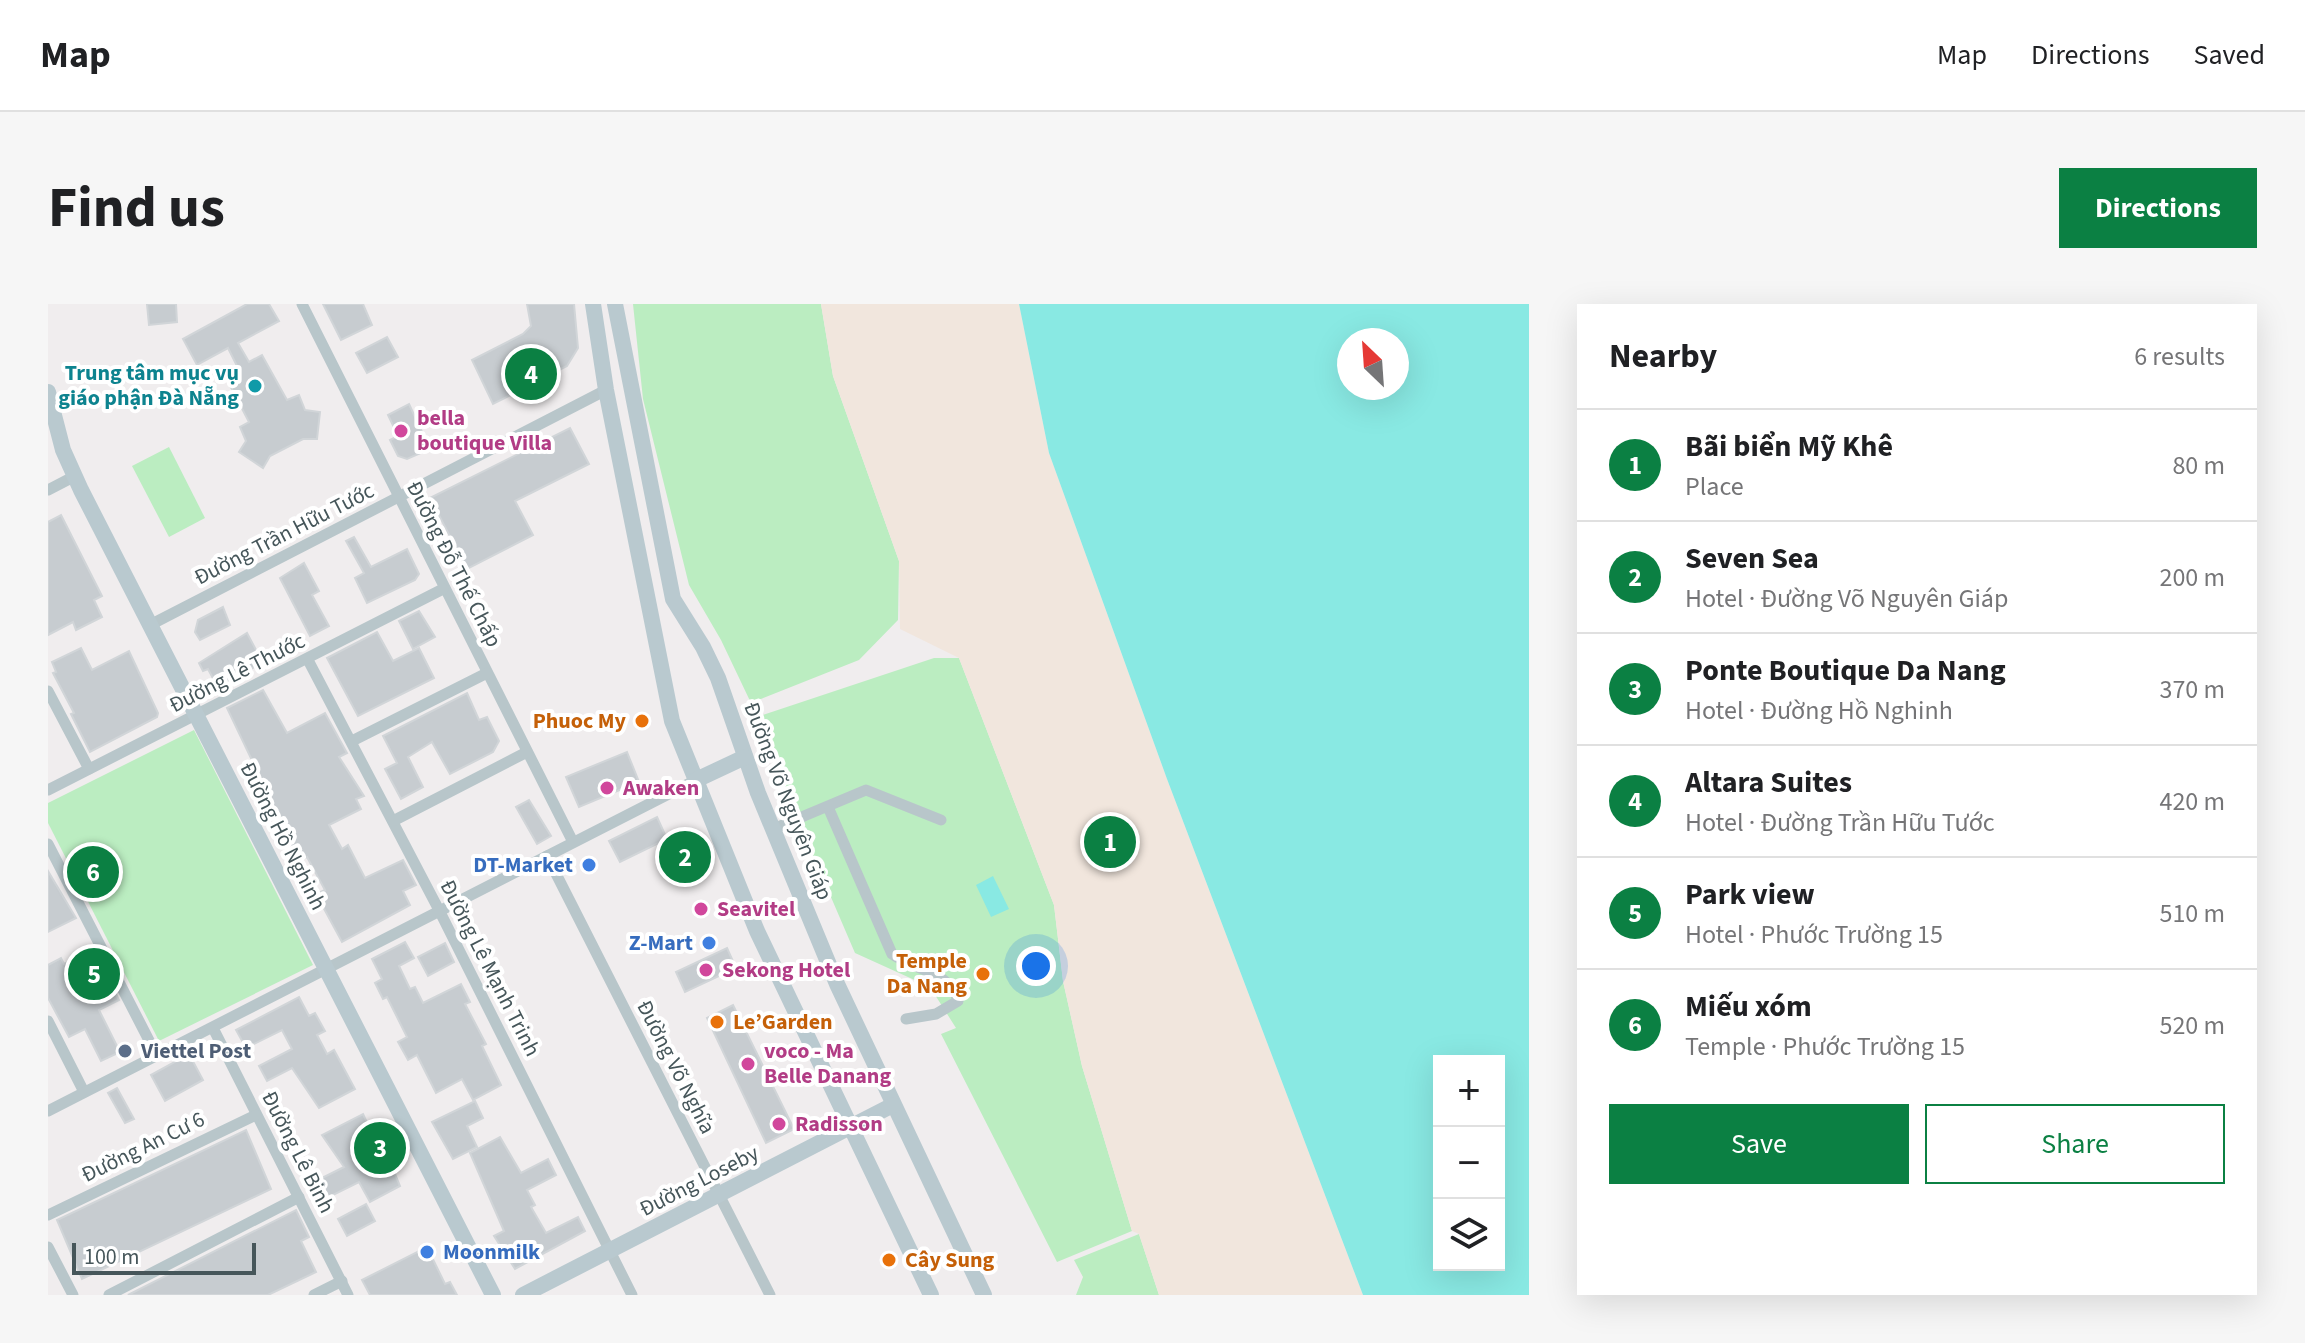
<!DOCTYPE html>
<html lang="en">
<head>
<meta charset="utf-8">
<style>
	body { margin:0; font-family:"Source Sans 3",sans-serif; background:#f6f6f6; color:#202124 }
	.controls { position:absolute; right:24px; bottom:24px; display:grid; overflow:hidden; border-radius:0px; box-shadow:0 8px 32px #0002 }
	.controls button { width:72px; height:72px; display:grid; place-items:center; padding:0; border:0; border-bottom:2px solid #e0e0e0; background:#fff; color:#202124; font:40px sans-serif }
	.compass { position:absolute; left:1289px; top:24px; width:72px; height:72px; border-radius:50%; background:#fff; box-shadow:0 8px 32px #0002; rotate:335deg }
	.scale { position:absolute; left:24px; bottom:20px; width:184px; box-sizing:border-box; padding-left:8px; border:4px solid #46565a; border-top:0; font-size:22px; line-height:28px; white-space:nowrap; color:#46565a; -webkit-text-stroke:6px #fff; paint-order:stroke }
	.you { position:absolute; left:988px; top:662px; width:28px; height:28px; margin:-20px; border:6px solid #fff; border-radius:50%; background:#1a73e8; box-shadow:0 0 0 12px #1a73e833 }
	.badge { display:grid; place-items:center; width:52px; height:52px; border-radius:50%; background:#0b8043; color:#fff; font-size:26px; font-weight:700 }
	.pin { position:absolute; translate:-50% -50%; border:4px solid #fff; box-shadow:0 2px 8px #0006 }
	.list { margin:0; padding:0; list-style:none }
	h2 { display:flex; justify-content:space-between; align-items:center; height:104px; margin:0; padding:0 32px; font-size:34px }
	h2 small { font-size:26px; font-weight:400; color:#757577 }
	.list li { display:grid; grid-template-columns:52px 1fr auto; gap:24px; align-items:center; box-sizing:border-box; height:112px; padding:0 32px; border-top:2px solid #e0e0e0 }
	.list b { display:block; font-size:30px; white-space:nowrap }
	.list p { margin:0; font-size:26px; white-space:nowrap; color:#757577 }
	.list em { font-size:26px; font-style:normal; color:#757577 }
	.actions { display:flex; gap:16px; padding:24px 32px }
	.actions a { flex:1; padding:18px 0; border:2px solid #0b8043; border-radius:0px; text-align:center; font-size:28px; color:#0b8043 }
	.actions .main { background:#0b8043; color:#fff }
	.icon { flex:none; width:44px; height:44px; fill:none; stroke:currentColor; stroke-width:2; stroke-linecap:round; stroke-linejoin:round }
	.map { position:relative; flex:none; width:1481px; height:991px; overflow:hidden; border-radius:0px }
	header { display:flex; align-items:center; gap:48px; box-sizing:border-box; height:112px; padding:0 40px; background:#fff; border-bottom:2px solid #e0e0e0 }
	header strong { font-size:38px }
	nav { display:flex; gap:44px; margin-inline-start:auto; font-size:28px }
	.intro { display:flex; align-items:center; justify-content:space-between; box-sizing:border-box; height:192px; padding:0 48px }
	h1 { margin:0; font-size:56px }
	.button { padding:20px 36px; border-radius:0px; background:#0b8043; color:#fff; font-size:28px; font-weight:700 }
	main { display:flex; gap:48px; padding:0 48px }
	aside { flex:1; background:#fff; border-radius:0px; box-shadow:0 8px 32px #0002 }
	.map>svg:first-child { display:block }
</style>
</head>
<body>
<header>
<strong>Map</strong>
<nav><a>Map</a><a>Directions</a><a>Saved</a></nav>
</header>
<div class="intro"><h1>Find us</h1><a class="button">Directions</a></div>
<main>
<div class="map">
<svg width="1481" height="991" viewBox="0 0 1481 991">
	<rect width="100%" height="100%" fill="#f0edee"/>
	<g fill="#bbedc1">
		<path d="M585,0H773L785,72L851,257L850,316L811,356L703,399L673,336L641,281L595,95Z"/>
		<path d="M121,143L157,214L121,233L84,162Z"/>
		<path d="M886,354H911L1006,601L1015,677L1034,762L1084,927L1009,958L893,730L908,724L882,683L807,649L706,414Z"/>
		<path d="M146,426L265,661L111,737L0,519V499Z"/>
		<path d="M1091,930L1111,991H1028L1035,973L1026,956Z"/>
	</g>
	<path fill="#f1e6dd" d="M773,0H971L1001,149L1119,475L1315,991H1111L1091,930L1084,927L1034,762L1015,677L1006,601L911,354L852,325L851,257L785,72Z"/>
	<g fill="#89e9e3" fill-rule="evenodd">
		<path d="M971,0H1481V991H1315L1119,475L1001,149ZM1301,36H1349V84H1301ZM1391,757H1451V961H1391Z"/>
		<path d="M945,572L961,605L943,613L928,581Z"/>
	</g>
	<g fill="#c7ccd0" stroke="#d1d5d8" stroke-width="2">
		<path d="M99,0H128L129,18L101,21Z"/>
		<path d="M199,0H221L231,17L190,39L201,58L214,51L239,96L251,91L257,106L272,108L269,135H255L222,152L215,164L191,148L198,137L192,123L201,118L177,72L190,64L180,44L149,61L135,35Z"/>
		<path d="M275,0H315L324,21L293,36Z"/>
		<path d="M479,0H526L530,44L519,62L445,100L424,56L475,30L483,22Z"/>
		<path d="M339,33L350,53L319,69L308,49Z"/>
		<path d="M361,100L382,145L359,155L350,152L342,136L350,132L340,111Z"/>
		<path d="M522,124L541,160L467,197L485,231L419,265L382,194Z"/>
		<path d="M13,211L54,292L46,296L54,313L28,326L25,318L0,331V218Z"/>
		<path d="M306,233L323,263L359,245L371,270L367,276L319,299L307,274L316,269L298,237Z"/>
		<path d="M256,259L271,287L264,291L281,322L262,332L232,274Z"/>
		<path d="M175,303L182,321L152,336L147,328L150,316Z"/>
		<path d="M371,307L387,333L365,345L351,317Z"/>
		<path d="M329,328L345,357L371,344L386,374L310,412L279,354Z"/>
		<path d="M199,329L215,359L169,382L160,365L155,367L151,359Z"/>
		<path d="M33,344L44,366L81,347L110,409L109,413L42,448L23,410L26,409L5,369L8,368L4,358Z"/>
		<path d="M215,386L239,429L277,409L299,449L291,453L316,492L308,495L313,505L281,521L294,545L300,541L317,574L355,556L368,581L355,587L362,601L294,638L268,590L277,586L259,553L252,557L179,404Z"/>
		<path d="M419,389L431,416L439,413L451,437L445,448L402,470L384,438L360,453L375,483L353,495L337,465L349,459L335,432Z"/>
		<path d="M579,448L591,478L531,503L518,473Z"/>
		<path d="M481,496L503,532L489,540L468,503Z"/>
		<path d="M609,513L619,535L572,558L561,537Z"/>
		<path d="M51,541L67,571L44,583L29,553Z"/>
		<path d="M0,567L28,614L0,628Z"/>
		<path d="M357,638L366,654L351,662L362,685L367,683L375,699L413,680L422,698L417,700L438,740L434,742L453,781L425,796L414,775L388,789L369,751L360,756L350,738L359,733L339,693L335,695L327,679L334,675L324,655Z"/>
		<path d="M397,639L406,658L380,672L370,653Z"/>
		<path d="M679,644L688,664L637,688L628,668Z"/>
		<path d="M45,646L71,696L51,706L72,748L53,757L37,725L21,733L0,694V661L13,654L16,660Z"/>
		<path d="M251,693L261,712L267,709L277,727L269,731L279,750L286,746L307,785L271,804L244,764L219,777L211,762L244,745L234,726L198,744L188,726Z"/>
		<path d="M685,701L746,825L718,839L659,714Z"/>
		<path d="M141,750L155,776L117,797L103,771Z"/>
		<path d="M69,784L86,815L77,819L60,789Z"/>
		<path d="M427,797L435,814L419,822L429,843L405,855L384,818Z"/>
		<path d="M315,810L322,825L312,831L321,849L335,841L352,882L322,898L311,878L275,896L266,878L296,863L274,831Z"/>
		<path d="M198,826L223,885L34,975L9,916Z"/>
		<path d="M452,833L473,869L500,855L508,871L479,886L487,901L483,903L498,929L530,913L537,927L467,965L446,932L456,927L422,849Z"/>
		<path d="M318,900L327,917L299,932L290,915Z"/>
		<path d="M248,906L261,933L253,937L268,968L220,991H80Z"/>
		<path d="M379,943L397,980L402,978L409,991H322L314,976Z"/>
	</g>
	<g fill="none" stroke-linecap="round" stroke-linejoin="round">
		<g stroke="#b8c6ca" stroke-width="11">
			<path d="M254,0L525,538"/>
			<path d="M0,186L27,172"/>
			<path d="M102,321L558,86"/>
			<path d="M260,356L392,608L584,991"/>
			<path d="M0,387L41,465"/>
			<path d="M304,437L439,369"/>
			<path d="M0,486L395,285"/>
			<path d="M780,503L844,650C865,666 904,668 910,697L888,710L858,715"/>
			<path d="M345,517L479,448"/>
			<path d="M725,525L818,486L893,516"/>
			<path d="M0,540L109,752"/>
			<path d="M499,552L722,991"/>
			<path d="M0,717L36,788"/>
			<path d="M165,724L300,991"/>
			<path d="M0,807L648,476"/>
			<path d="M0,911L208,811"/>
			<path d="M0,943L25,991"/>
			<path d="M61,991L251,893"/>
			<path d="M266,991L294,977"/>
		</g>
		<g stroke="#b9c9cf" stroke-width="16">
			<path d="M545,0L558,86L624,417L709,627L883,991"/>
			<path d="M567,0L625,295L655,343L670,374L710,489L789,680L936,991"/>
			<path d="M0,88L15,146L33,186L445,991"/>
			<path d="M648,476L697,453"/>
			<path d="M475,991L845,801"/>
		</g>
	</g>
	<circle fill="#0f9aa8" stroke="#fff" stroke-width="3" cx="207" cy="82" r="8"/>
	<g fill="#d1479c" stroke="#fff" stroke-width="3">
		<circle cx="353" cy="127" r="8"/>
		<circle cx="559" cy="484" r="8"/>
		<circle cx="653" cy="605" r="8"/>
		<circle cx="658" cy="666" r="8"/>
		<circle cx="700" cy="760" r="8"/>
		<circle cx="731" cy="820" r="8"/>
	</g>
	<g fill="#e8710a" stroke="#fff" stroke-width="3">
		<circle cx="594" cy="417" r="8"/>
		<circle cx="935" cy="670" r="8"/>
		<circle cx="669" cy="718" r="8"/>
		<circle cx="841" cy="956" r="8"/>
	</g>
	<g fill="#3f7fe0" stroke="#fff" stroke-width="3">
		<circle cx="541" cy="561" r="8"/>
		<circle cx="661" cy="639" r="8"/>
		<circle cx="379" cy="948" r="8"/>
	</g>
	<circle fill="#5c6f8a" stroke="#fff" stroke-width="3" cx="77" cy="747" r="8"/>
	<g text-anchor="middle" dominant-baseline="central" stroke-width="8" stroke-linejoin="round" paint-order="stroke">
		<g font-size="22" font-weight="bold" fill="#0d838f" stroke="#fff" text-anchor="end">
			<text x="191" y="69">Trung tâm mục vụ<tspan x="191" dy="25">giáo phận Đà Nẵng</tspan></text>
		</g>
		<g font-size="22" font-weight="bold" fill="#b23c85" stroke="#fff" text-anchor="start">
			<text x="369" y="114">bella<tspan x="369" dy="25">boutique Villa</tspan></text>
			<text x="575" y="484">Awaken</text>
			<text x="669" y="605">Seavitel</text>
			<text x="674" y="666">Sekong Hotel</text>
			<text x="716" y="747">voco - Ma<tspan x="716" dy="25">Belle Danang</tspan></text>
			<text x="747" y="820">Radisson</text>
		</g>
		<g font-size="22" fill="#46565a" stroke="#fff">
			<text transform="translate(236 230) rotate(-27)">Đường Trần Hữu Tước</text>
			<text transform="translate(406 260) rotate(63)">Đường Đỗ Thế Chấp</text>
			<text transform="translate(189 369) rotate(-27)">Đường Lê Thước</text>
			<text transform="translate(740 497) rotate(69)">Đường Võ Nguyên Giáp</text>
			<text transform="translate(235 532) rotate(63)">Đường Hồ Nghinh</text>
			<text transform="translate(442 664) rotate(63)">Đường Lê Mạnh Trinh</text>
			<text transform="translate(628 763) rotate(63)">Đường Võ Nghĩa</text>
			<text transform="translate(95 843) rotate(-26)">Đường An Cư 6</text>
			<text transform="translate(250 848) rotate(63)">Đường Lê Binh</text>
			<text transform="translate(651 877) rotate(-27)">Đường Loseby</text>
		</g>
		<g font-size="22" font-weight="bold" fill="#c56008" stroke="#fff" text-anchor="end">
			<text x="578" y="417">Phuoc My</text>
			<text x="919" y="657">Temple<tspan x="919" dy="25">Da Nang</tspan></text>
			<text x="685" y="718" text-anchor="start">Le’Garden</text>
			<text x="857" y="956" text-anchor="start">Cây Sung</text>
		</g>
		<g font-size="22" font-weight="bold" fill="#366cbe" stroke="#fff" text-anchor="end">
			<text x="525" y="561">DT-Market</text>
			<text x="645" y="639">Z-Mart</text>
			<text x="395" y="948" text-anchor="start">Moonmilk</text>
		</g>
		<g font-size="22" font-weight="bold" fill="#4e5e75" stroke="#fff" text-anchor="start">
			<text x="93" y="747">Viettel Post</text>
		</g>
	</g>
</svg>
<div class="controls">
<button>+</button>
<button>−</button>
<button><svg class="icon" aria-label="layers" viewBox="0 0 24 24"><path d="M12 4l9 5-9 5-9-5zM3 14l9 5 9-5"/></svg></button>
</div>
<svg class="compass" viewBox="-18 -18 36 36"><path d="M0-13l5 13h-10z" fill="#e53935"/><path d="M0 13l5-13h-10z" fill="#757577"/></svg>
<div class="scale">100 m</div>
<div class="you"></div>
<div class="pin badge" style="left:1062px;top:538px">1</div>
<div class="pin badge" style="left:637px;top:553px">2</div>
<div class="pin badge" style="left:332px;top:844px">3</div>
<div class="pin badge" style="left:483px;top:70px">4</div>
<div class="pin badge" style="left:46px;top:670px">5</div>
<div class="pin badge" style="left:45px;top:568px">6</div>
</div>
<aside>
<h2>Nearby<small>6 results</small></h2>
<ul class="list">
<li><span class="badge">1</span><div><b>Bãi biển Mỹ Khê</b><p>Place</p></div><em>80 m</em></li>
<li><span class="badge">2</span><div><b>Seven Sea</b><p>Hotel · Đường Võ Nguyên Giáp</p></div><em>200 m</em></li>
<li><span class="badge">3</span><div><b>Ponte Boutique Da Nang</b><p>Hotel · Đường Hồ Nghinh</p></div><em>370 m</em></li>
<li><span class="badge">4</span><div><b>Altara Suites</b><p>Hotel · Đường Trần Hữu Tước</p></div><em>420 m</em></li>
<li><span class="badge">5</span><div><b>Park view</b><p>Hotel · Phước Trường 15</p></div><em>510 m</em></li>
<li><span class="badge">6</span><div><b>Miếu xóm</b><p>Temple · Phước Trường 15</p></div><em>520 m</em></li>
</ul>
<div class="actions"><a class="main">Save</a><a>Share</a></div>
</aside>
</main>
</body>
</html>
